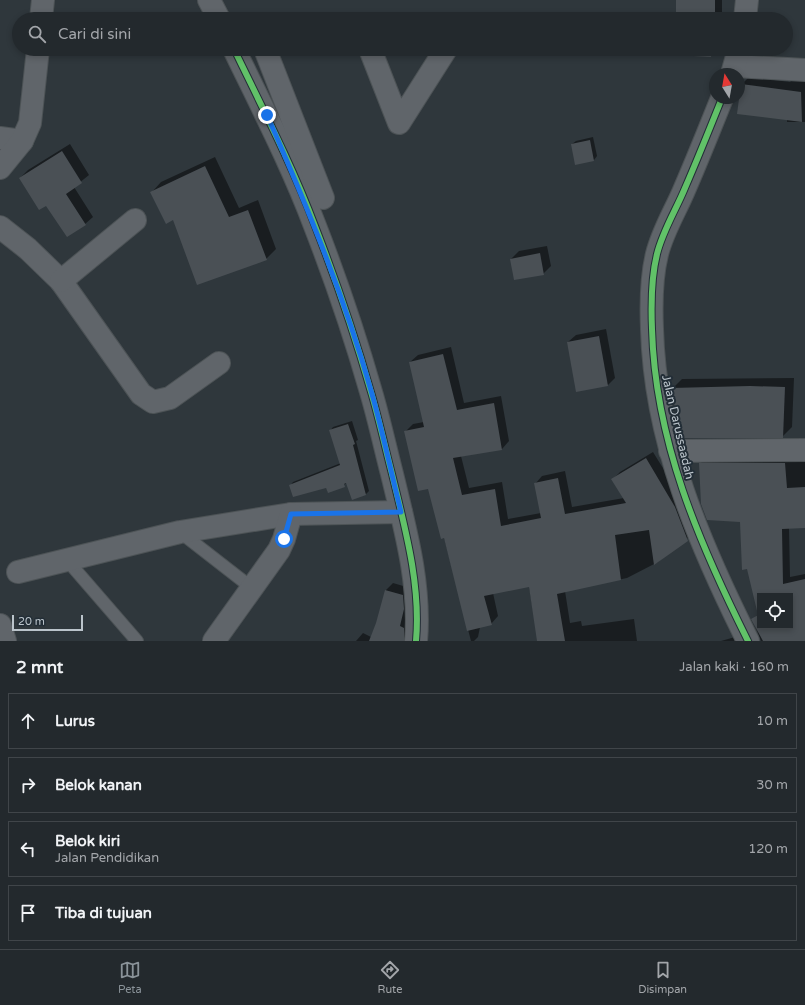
<!DOCTYPE html>
<html lang="id">
<head>
<meta charset="utf-8">
<style>
	body { margin:0; font-family:"Varela Round",sans-serif; background:#2f3539; color:#f1f3f6 }
	.controls { position:absolute; right:12px; bottom:12px; display:grid; overflow:hidden; border-radius:0px; box-shadow:0 2px 6px #0003 }
	.controls button { width:36px; height:36px; display:grid; place-items:center; padding:0; border:0; border-bottom:1px solid #404549; background:#23292d; color:#f1f3f6; font:20px sans-serif }
	.compass { position:absolute; left:709px; top:68px; width:36px; height:36px; border-radius:50%; background:#23292d; box-shadow:0 2px 6px #0003; rotate:349deg }
	.scale { position:absolute; left:12px; bottom:10px; width:71px; box-sizing:border-box; padding-left:4px; border:2px solid #bbc4cb; border-top:0; font-size:11px; line-height:14px; white-space:nowrap; color:#bbc4cb; -webkit-text-stroke:3px #232e37; paint-order:stroke }
	.stop { position:absolute; width:12px; height:12px; margin:-9px; border:3px solid #1a73e8; border-radius:50%; background:#fff }
	.stop.end { background:#1a73e8; border-color:#fff; box-shadow:0 1px 4px #0008 }
	.list { margin:0; padding:0; list-style:none }
	h2 { display:flex; justify-content:space-between; align-items:center; height:52px; margin:0; padding:0 16px; font-size:17px }
	h2 small { font-size:13px; font-weight:400; color:#a3a6aa }
	.list li { display:grid; grid-template-columns:26px 1fr auto; gap:12px; align-items:center; box-sizing:border-box; height:56px; margin:0 8px 8px; padding:0 8px; border:1px solid #404549; border-radius:0px }
	.list b { display:block; font-size:15px; white-space:nowrap }
	.list p { margin:0; font-size:13px; white-space:nowrap; color:#a3a6aa }
	.list em { font-size:13px; font-style:normal; color:#a3a6aa }
	.icon { flex:none; width:22px; height:22px; fill:none; stroke:currentColor; stroke-width:2; stroke-linecap:round; stroke-linejoin:round }
	.map { position:relative; flex:none; width:805px; height:641px; overflow:hidden }
	.search { position:absolute; background:#23292d; box-shadow:0 2px 6px #0003; left:12px; right:12px; top:12px; height:44px; display:flex; align-items:center; gap:10px; box-sizing:border-box; padding:0 14px; border-radius:22px; color:#a3a6aa; font-size:15px }
	.sheet { height:308px; background:#23292d }
	nav { display:flex; justify-content:space-around; align-items:center; box-sizing:border-box; height:56px; border-top:1px solid #404549; background:#23292d; font-size:11px; color:#a3a6aa }
	nav a { display:grid; justify-items:center; gap:2px }
	nav .on { color:#8a9399 }
	.map>svg:first-child { display:block }
</style>
</head>
<body>
<div class="map">
<svg width="805" height="641" viewBox="0 0 805 641">
	<rect width="100%" height="100%" fill="#2f373c"/>
	<g fill="#0007" fill-rule="evenodd">
		<path d="M677,0H722V15L721,19H677Z"/>
		<path d="M677,49H718L711,56Z"/>
		<path d="M749,77L790,82L794,78L805,79V122H787V119L742,84Z"/>
		<path d="M593,137L597,156L594,160L572,144L576,141Z"/>
		<path d="M70,144L89,175L74,187L93,217L85,224L47,204L20,178L28,170Z"/>
		<path d="M215,157L239,208L258,200L276,249L266,259L174,219L152,192L161,182Z"/>
		<path d="M547,246L551,266L543,274L511,259L519,251Z"/>
		<path d="M606,329L615,378L608,385L568,342L576,335Z"/>
		<path d="M451,347L464,403L501,396L509,441L502,449L461,456L469,488L502,482L508,519L541,513L535,484L542,476L565,471L572,507L624,498L613,479L620,472L653,452L682,499L695,532L658,562L627,578L565,591L570,623L581,621L582,626L634,619L637,641H538L529,586L493,593L498,616L491,624L480,627L478,637L474,641H471L444,537L429,488L405,432L413,424L424,422L410,362L418,355Z"/>
		<path d="M794,378L792,427L782,437L672,389L682,379Z"/>
		<path d="M352,421L358,440L356,441L369,491L366,494L347,483L328,492L326,487L290,486L293,482L341,463L330,431L333,427Z"/>
		<path d="M707,456L805,458V527L789,528L790,577L805,574V620L778,641H761L753,620L759,613L741,521L700,464ZM760,596H790V626H760Z"/>
		<path d="M393,583L410,588L411,623L403,641H356L363,633L371,637L377,623L386,590Z"/>
		<path d="M742,635L746,641H721Z"/>
	</g>
	<g fill="#4a5055" fill-rule="evenodd">
		<rect x="676" y="0" width="39" height="19"/>
		<path d="M676,49H712L711,57L676,55Z"/>
		<path d="M741,84L801,92L802,122L737,114Z"/>
		<path d="M590,140L594,161L575,165L571,144Z"/>
		<path d="M62,151L82,183L66,194L86,225L67,237L46,206L39,210L19,178Z"/>
		<path d="M205,166L229,217L248,210L267,260L197,285L173,220L166,224L150,192Z"/>
		<path d="M540,253L544,275L514,280L510,259Z"/>
		<path d="M599,336L608,386L576,392L567,342Z"/>
		<path d="M443,354L457,410L494,403L502,450L453,458L462,495L495,489L501,526L541,518L534,483L558,478L565,514L626,503L611,479L646,458L675,507L688,541L654,565L649,530L615,535L621,580L557,594L565,641H537L529,587L484,596L492,625L467,631L444,538L441,539L428,489L418,491L404,431L424,427L409,362Z"/>
		<path d="M750,386L785,387L783,438H681L671,388Z"/>
		<path d="M348,424L355,444L353,445L366,495L352,500L346,483L344,484L345,487L328,493L326,488L293,497L289,485L340,465L329,430Z"/>
		<path d="M699,463H785L787,488L805,487V528L782,529L783,584L805,579V641H763L751,619L758,615L747,569L742,570L740,522L707,520L701,504ZM760,596H790V626H760Z"/>
		<path d="M385,590L403,595L404,609L400,626L404,628V641H369L376,623Z"/>
	</g>
	<g fill="none" stroke-linecap="round" stroke-linejoin="round">
		<g stroke="#4d5356" stroke-width="14">
			<g id="service">
				<path d="M180,532L252,588"/>
				<path d="M66,559L137,641"/>
			</g>
		</g>
		<g stroke="#4d5356" stroke-width="24">
			<g id="minor">
				<path d="M209,0L219,19"/>
				<path d="M41,19L43,0"/>
				<path d="M234,49C262,107 292,165 315,226C336,280 355,336 371,392C379,419 385,447 392,474C405,528 421,585 416,641"/>
				<path d="M265,49L323,198"/>
				<path d="M370,49L399,123L446,49"/>
				<path d="M735,66L805,70"/>
				<path d="M0,138L22,141"/>
				<path d="M0,168L22,141L30,123L38,49"/>
				<path d="M0,227L28,249L61,281L141,394L153,402L170,398L219,363"/>
				<path d="M61,281L135,220"/>
				<path d="M670,451L805,450"/>
				<path d="M18,572L180,532L291,514L401,512"/>
				<path d="M0,625L5,641"/>
				<path d="M214,641L279,550L284,539L291,514"/>
			</g>
		</g>
		<g stroke="#4d5356" stroke-width="24">
			<g id="tertiary">
				<path d="M745,19L747,0"/>
				<path d="M732,74L739,49"/>
				<path d="M722,98C710,128 698,158 685,188C676,210 663,230 657,254C651,278 651,305 652,329C655,441 699,543 748,641"/>
			</g>
		</g>
		<use href="#service" stroke="#60656a" stroke-width="12"/>
		<use href="#minor" stroke="#60656a" stroke-width="22"/>
		<use href="#tertiary" stroke="#60656a" stroke-width="22"/>
		<g stroke="#232e37" stroke-width="8">
			<g id="cycleway">
				<path d="M234,49C262,107 292,165 315,226C336,280 355,336 371,392C379,419 385,447 392,474C405,528 421,585 416,641"/>
				<path d="M722,98C710,128 698,158 685,188C676,210 663,230 657,254C651,278 651,305 652,329C655,441 699,543 748,641"/>
			</g>
		</g>
		<use href="#cycleway" stroke="#61c268" stroke-width="6"/>
	</g>
	<g fill="none" stroke-linecap="round" stroke-linejoin="round">
		<path stroke="#1a73e8" stroke-width="5" d="M267,115C307,206 345,298 372,394C383,433 391,472 401,512L291,514L284,539"/>
	</g>
	<g text-anchor="middle" dominant-baseline="central" stroke-width="4" stroke-linejoin="round" paint-order="stroke">
		<g font-size="12" fill="#bbc4cb" stroke="#232e37">
			<text transform="translate(678 427) rotate(77)">Jalan Darussaadah</text>
		</g>
	</g>
</svg>
<div class="controls">
<button><svg class="icon" aria-label="locate" viewBox="0 0 24 24"><circle cx="12" cy="12" r="6"/><path d="M12 2v4M12 18v4M2 12h4M18 12h4"/></svg></button>
</div>
<svg class="compass" viewBox="-18 -18 36 36"><path d="M0-13l5 13h-10z" fill="#e53935"/><path d="M0 13l5-13h-10z" fill="#a3a6aa"/></svg>
<div class="scale">20 m</div>
<div class="stop" style="left:284px;top:539px"></div>
<div class="stop end" style="left:267px;top:115px"></div>
<div class="search"><svg class="icon" aria-label="search" viewBox="0 0 24 24"><circle cx="10" cy="10" r="6"/><path d="M15 15l6 6"/></svg>Cari di sini</div>
</div>
<section class="sheet">
<h2>2 mnt<small>Jalan kaki · 160 m</small></h2>
<ul class="list">
<li><svg class="icon" aria-label="ahead" viewBox="0 0 24 24"><path d="M12 20V5M6 11l6-6 6 6"/></svg><div><b>Lurus</b></div><em>10 m</em></li>
<li><svg class="icon" aria-label="right" viewBox="0 0 24 24"><path d="M7 20v-9h11M14 6l5 5-5 5"/></svg><div><b>Belok kanan</b></div><em>30 m</em></li>
<li><svg class="icon" aria-label="left" viewBox="0 0 24 24"><path d="M17 20v-9H6M10 6l-5 5 5 5"/></svg><div><b>Belok kiri</b><p>Jalan Pendidikan</p></div><em>120 m</em></li>
<li><svg class="icon" aria-label="arrive" viewBox="0 0 24 24"><path d="M6 21V4h12l-3 4 3 4H6"/></svg><div><b>Tiba di tujuan</b></div></li>
</ul>
</section>
<nav>
<a class="on"><svg class="icon" aria-label="map" viewBox="0 0 24 24"><path d="M3 6l6-2 6 2 6-2v14l-6 2-6-2-6 2zM9 4v14M15 6v14"/></svg>Peta</a>
<a><svg class="icon" aria-label="directions" viewBox="0 0 24 24"><path d="M12 3l9 9-9 9-9-9zM9 14v-3h6M13 9l2 2-2 2"/></svg>Rute</a>
<a><svg class="icon" aria-label="saved" viewBox="0 0 24 24"><path d="M7 4h10v16l-5-4-5 4z"/></svg>Disimpan</a>
</nav>
</body>
</html>
